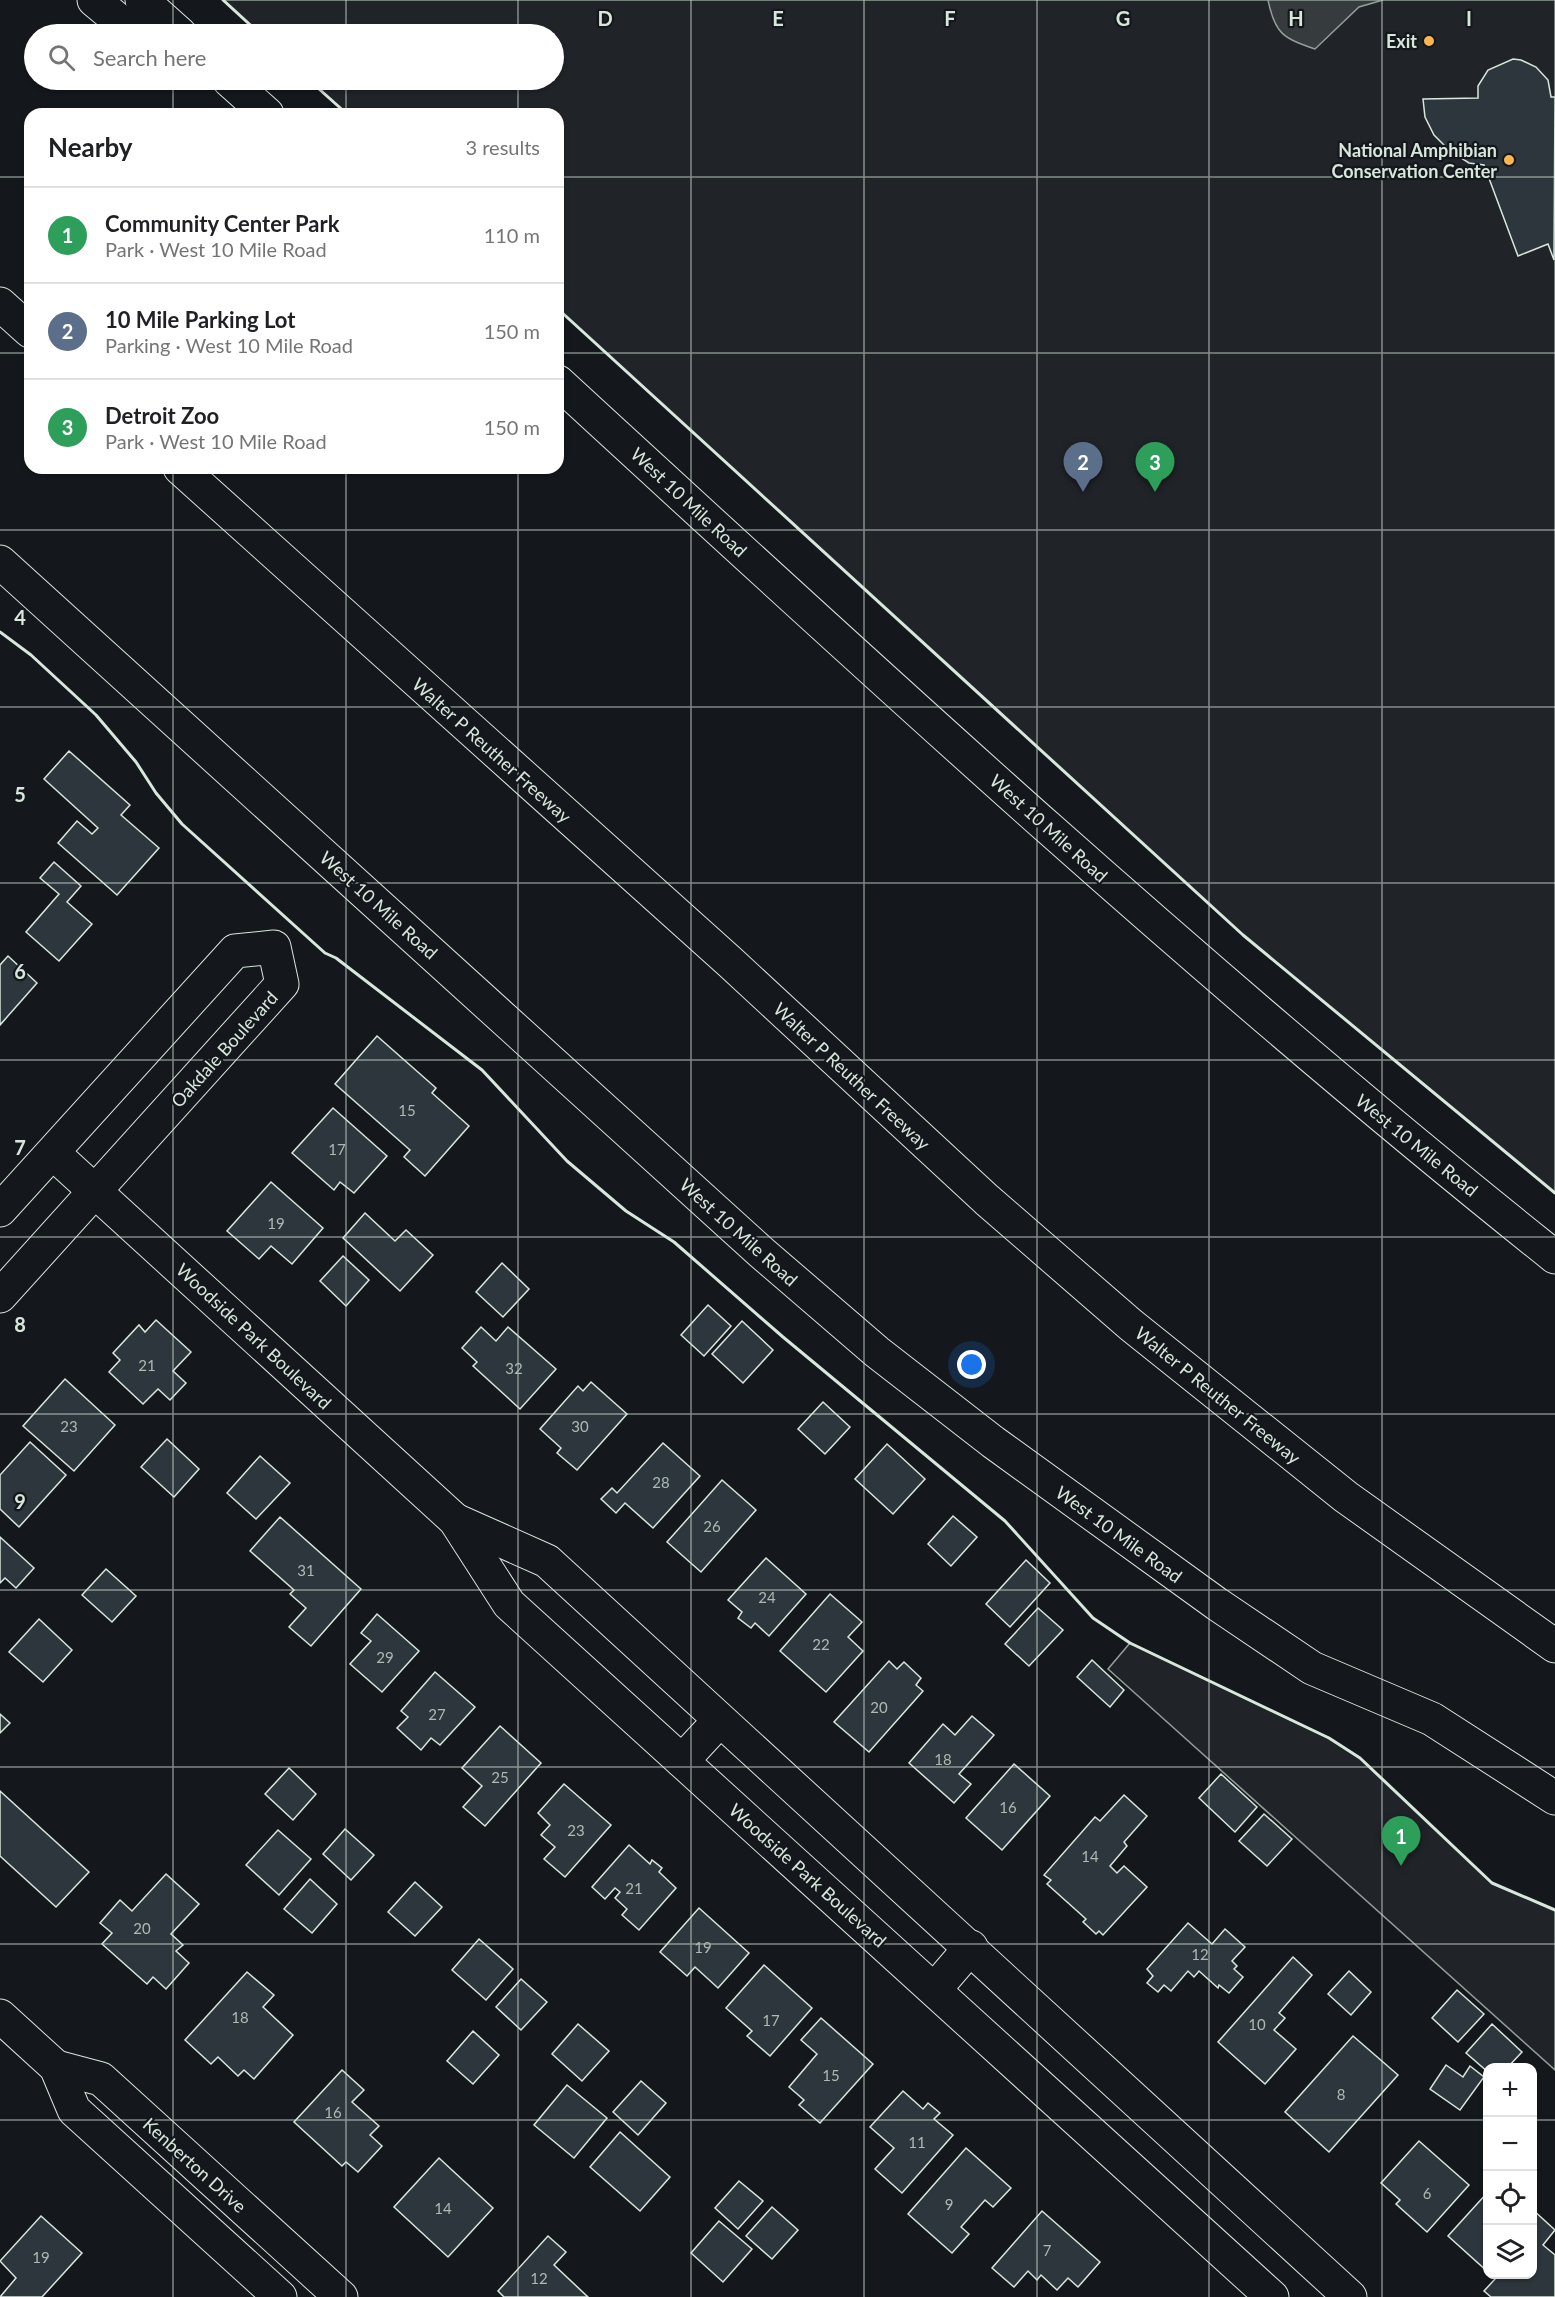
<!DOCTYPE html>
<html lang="en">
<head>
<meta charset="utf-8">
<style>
	body { margin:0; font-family:Lato,sans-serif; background:#f6f6f6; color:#202124 }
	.controls { position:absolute; right:18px; bottom:18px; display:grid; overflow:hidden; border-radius:12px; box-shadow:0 2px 4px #0004 }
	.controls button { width:54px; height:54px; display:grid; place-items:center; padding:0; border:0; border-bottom:2px solid #e0e0e0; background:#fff; color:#202124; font:30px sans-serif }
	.you { position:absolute; left:972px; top:1365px; width:21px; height:21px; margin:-15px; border:4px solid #fff; border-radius:50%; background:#1a73e8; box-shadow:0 0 0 9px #1a73e833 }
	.badge { display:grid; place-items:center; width:39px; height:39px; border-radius:50%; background:#111827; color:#fff; font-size:20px; font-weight:700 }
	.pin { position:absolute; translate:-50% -50px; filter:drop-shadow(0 2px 3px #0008) }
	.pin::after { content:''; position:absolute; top:32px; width:21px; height:18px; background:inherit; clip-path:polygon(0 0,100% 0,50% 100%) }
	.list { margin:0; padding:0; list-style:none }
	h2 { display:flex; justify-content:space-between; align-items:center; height:78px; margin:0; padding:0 24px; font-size:26px }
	h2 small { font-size:20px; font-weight:400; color:#757577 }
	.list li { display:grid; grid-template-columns:39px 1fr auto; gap:18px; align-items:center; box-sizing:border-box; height:96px; padding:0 24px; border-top:2px solid #e0e0e0 }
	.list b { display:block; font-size:22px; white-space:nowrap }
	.list p { margin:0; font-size:20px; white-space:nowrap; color:#757577 }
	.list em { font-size:20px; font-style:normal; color:#757577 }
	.icon { flex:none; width:33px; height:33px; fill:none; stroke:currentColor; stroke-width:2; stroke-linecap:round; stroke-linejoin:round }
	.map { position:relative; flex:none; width:1555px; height:2297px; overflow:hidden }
	.search { position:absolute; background:#fff; box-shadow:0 2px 4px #0004; left:24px; top:24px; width:540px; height:66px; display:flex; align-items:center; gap:15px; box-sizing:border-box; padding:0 21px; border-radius:33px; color:#757577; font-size:22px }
	.panel { position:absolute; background:#fff; box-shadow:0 2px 4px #0004; left:24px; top:108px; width:540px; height:366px; border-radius:18px }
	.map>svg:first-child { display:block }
</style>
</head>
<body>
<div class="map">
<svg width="1555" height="2297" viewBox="0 0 1555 2297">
	<rect width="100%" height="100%" fill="#14181c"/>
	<g fill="#202428" stroke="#939e99" stroke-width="1.5">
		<path d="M223,0H1555V1193L1243,935L558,309V114H347L309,80H554V34H260Z"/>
		<path d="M1130,1643L1329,1738L1360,1758L1492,1883L1555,1910V2070L1108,1669Z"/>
	</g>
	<path fill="#363b3e" stroke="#939e99" stroke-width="1.5" d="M1268,0H1383L1359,7L1315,49C1283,38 1275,34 1268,0Z"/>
	<g fill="#2c363c" stroke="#d8e6dc" stroke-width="1.5">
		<path d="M1513,59L1521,60L1536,67L1548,80L1551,97H1555L1554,260L1548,244L1518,256L1484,165L1469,163L1450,151L1434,135L1425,117L1423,99L1478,98V86L1488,70Z"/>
		<path d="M69,751L130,805L121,815L159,848L117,895L58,843L77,821L92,834L98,828L44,779Z"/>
		<path d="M54,862L81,886L67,902L92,924L59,961L26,932L59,894L40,878Z"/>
		<path d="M8,956L37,983L0,1025V965Z"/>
		<path d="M377,1036L436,1088L432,1093L469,1126L425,1176L404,1157L410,1150L335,1084Z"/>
		<path d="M333,1108L387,1156L354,1193L340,1182L334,1190L292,1153Z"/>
		<path d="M271,1182L323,1228L292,1264L271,1246L259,1259L227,1231Z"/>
		<path d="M365,1213L395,1241L406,1230L433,1255L400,1291L343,1238Z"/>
		<path d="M343,1256L369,1280L346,1306L320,1281Z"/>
		<path d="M502,1263L529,1289L503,1317L476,1292Z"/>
		<path d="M708,1305L731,1326L704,1356L681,1335Z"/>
		<path d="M156,1320L191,1352L173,1371L186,1383L170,1400L158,1389L143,1404L109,1372L120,1360L113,1353L139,1325L145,1332Z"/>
		<path d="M742,1321L773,1350L743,1383L712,1354Z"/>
		<path d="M481,1327L496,1341L508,1327L556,1369L520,1409L473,1366L477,1362L462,1348Z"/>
		<path d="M65,1379L115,1425L74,1471L23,1426Z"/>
		<path d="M591,1382L627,1414L577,1470L557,1453L561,1448L540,1429L578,1386L583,1391Z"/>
		<path d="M823,1402L850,1427L825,1454L798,1429Z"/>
		<path d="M167,1439L199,1469L174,1497L141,1467Z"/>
		<path d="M30,1442L66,1475L19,1527L0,1509V1475Z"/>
		<path d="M663,1443L700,1476L653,1528L625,1503L616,1513L601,1499L612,1488L617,1493Z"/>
		<path d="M887,1444L925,1479L893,1514L855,1479Z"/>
		<path d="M260,1456L290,1483L256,1519L227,1493Z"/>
		<path d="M722,1480L756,1510L701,1572L667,1542Z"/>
		<path d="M953,1516L977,1537L951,1566L928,1544Z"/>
		<path d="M280,1517L361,1589L311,1646L289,1627L306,1608L290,1594L294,1590L250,1551Z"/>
		<path d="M0,1537L34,1568L16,1588L5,1578L0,1583Z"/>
		<path d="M766,1558L806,1594L769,1636L755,1623L751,1628L738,1618L742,1612L728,1600Z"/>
		<path d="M1026,1560L1050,1583L1010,1627L986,1604Z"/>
		<path d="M106,1569L136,1596L112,1622L82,1595Z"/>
		<path d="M830,1594L862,1622L848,1637L863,1651L826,1692L780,1651Z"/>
		<path d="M1038,1608L1063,1630L1029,1666L1005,1644Z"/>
		<path d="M377,1614L419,1651L382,1692L350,1664L371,1641L361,1633Z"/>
		<path d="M39,1619L72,1650L43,1682L9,1652Z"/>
		<path d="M1092,1660L1124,1690L1110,1707L1077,1677Z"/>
		<path d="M889,1661L897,1669L904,1662L921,1678L916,1685L923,1691L869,1752L834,1722Z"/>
		<path d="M435,1672L475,1707L440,1745L431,1738L421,1750L397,1728L408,1717L401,1711Z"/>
		<path d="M0,1714L10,1723L0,1733Z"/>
		<path d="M972,1716L994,1735L959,1774L971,1784L954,1803L909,1763L943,1724L955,1735Z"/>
		<path d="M500,1726L541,1763L485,1826L463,1807L482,1786L462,1768Z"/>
		<path d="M1014,1764L1050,1796L1002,1850L966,1818Z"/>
		<path d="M289,1768L316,1794L293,1820L265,1794Z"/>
		<path d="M1221,1774L1257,1807L1235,1832L1199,1798Z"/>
		<path d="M564,1784L611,1825L565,1877L544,1859L555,1847L541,1835L550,1825L538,1813Z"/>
		<path d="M0,1791L89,1872L56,1907L0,1856Z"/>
		<path d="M1124,1795L1147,1816L1124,1842L1127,1846L1110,1866L1117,1873L1124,1866L1147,1887L1103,1935L1099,1931L1096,1934L1083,1922L1086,1919L1047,1884L1051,1880L1044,1875L1095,1817L1100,1821Z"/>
		<path d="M1264,1814L1292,1839L1267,1866L1239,1841Z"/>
		<path d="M345,1829L374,1855L351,1880L323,1854Z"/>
		<path d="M278,1830L311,1859L279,1895L246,1865Z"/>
		<path d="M629,1845L650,1864L652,1860L662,1868L659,1872L676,1888L639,1930L622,1915L627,1909L615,1898L620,1892L615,1888L605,1899L592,1887Z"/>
		<path d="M166,1874L199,1904L171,1934L183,1945L176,1951L189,1963L166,1989L153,1977L147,1984L102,1944L112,1933L100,1923L120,1900L132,1911Z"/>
		<path d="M310,1879L337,1904L312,1933L284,1909Z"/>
		<path d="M415,1882L442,1907L415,1936L388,1912Z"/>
		<path d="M699,1908L749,1953L718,1988L695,1967L687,1976L660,1952Z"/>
		<path d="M1188,1923L1212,1944L1225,1929L1245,1947L1232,1961L1237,1966L1234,1969L1243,1977L1229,1993L1219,1985L1218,1988L1199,1971L1194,1977L1188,1971L1171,1991L1164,1985L1158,1992L1147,1983L1153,1976L1147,1969Z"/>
		<path d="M479,1939L513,1969L486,2000L452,1970Z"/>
		<path d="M1293,1957L1312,1975L1279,2013L1285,2018L1274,2030L1296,2049L1265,2084L1218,2042Z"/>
		<path d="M764,1965L812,2008L770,2056L747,2036L752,2031L726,2008Z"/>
		<path d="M1349,1971L1371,1992L1351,2015L1328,1994Z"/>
		<path d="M247,1972L274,1995L263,2007L293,2035L254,2079L244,2070L238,2076L218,2057L211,2064L185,2040Z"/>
		<path d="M521,1979L547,2002L521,2030L496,2007Z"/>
		<path d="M1457,1990L1484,2014L1458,2042L1432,2018Z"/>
		<path d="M821,2018L873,2064L820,2123L799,2105L804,2100L789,2087L817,2054L801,2040Z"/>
		<path d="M578,2024L609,2051L582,2081L552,2054Z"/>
		<path d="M1492,2024L1522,2052L1507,2068H1488V2072L1466,2053Z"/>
		<path d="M473,2031L499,2055L473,2084L447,2061Z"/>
		<path d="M1353,2036L1398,2075L1329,2152L1285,2112Z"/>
		<path d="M1446,2065L1463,2077L1470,2066L1484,2077L1460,2110L1430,2089Z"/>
		<path d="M342,2070L364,2090L352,2102L379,2126L370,2135L382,2146L358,2172L346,2162L342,2166L294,2122Z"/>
		<path d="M641,2081L666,2103L638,2135L613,2112Z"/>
		<path d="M567,2085L607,2118L574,2158L534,2125Z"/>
		<path d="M903,2091L923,2109L928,2103L940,2113L934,2119L953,2135L902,2193L875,2169L894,2148L870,2127Z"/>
		<path d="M620,2132L670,2177L640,2211L590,2167Z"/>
		<path d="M1419,2141L1469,2185L1427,2232L1396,2204L1400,2200L1381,2183Z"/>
		<path d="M966,2148L1011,2188L993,2207L985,2200L961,2227L969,2234L952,2253L908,2214Z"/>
		<path d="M439,2158L493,2208L448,2257L394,2207Z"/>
		<path d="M739,2181L763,2201L738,2229L715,2208Z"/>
		<path d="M1487,2193H1488V2272L1448,2236Z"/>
		<path d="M772,2207L798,2230L772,2259L746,2236Z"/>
		<path d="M1532,2209L1555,2230L1543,2245L1555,2255V2297H1491L1484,2291L1495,2279L1490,2274H1532Z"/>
		<path d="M1042,2211L1100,2262L1078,2287L1068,2278L1057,2290L1041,2275L1037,2280L1028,2271L1014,2287L992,2268Z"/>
		<path d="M41,2216L82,2253L42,2297H0L16,2278L0,2261Z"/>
		<path d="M719,2221L752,2249L723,2282L691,2253Z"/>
		<path d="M548,2236L566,2252L554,2265L588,2297H504L498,2291Z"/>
	</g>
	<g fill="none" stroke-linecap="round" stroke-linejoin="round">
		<g stroke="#d8e6dc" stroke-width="35">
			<g id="minor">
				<path d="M53,1153L455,1520L509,1604L1272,2297"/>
				<path d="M0,1210L235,951L274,947L282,984L0,1296"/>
				<path d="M455,1520L547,1561L1350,2297"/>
				<path d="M682,1761L719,1721"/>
				<path d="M935,1989L971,1947"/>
				<path d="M0,2016L56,2067L74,2110L280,2297"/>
				<path d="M56,2067L101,2079L341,2297"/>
			</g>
		</g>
		<g stroke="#d8e6dc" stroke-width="35">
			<g id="major">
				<path d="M94,0L135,34"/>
				<path d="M142,0L180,34"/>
				<path d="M229,80L267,114"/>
				<path d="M558,382C883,681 1209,981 1555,1257"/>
				<path d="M0,562L762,1253L877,1352L993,1442L1217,1604L1312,1668L1432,1719L1555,1798"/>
			</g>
		</g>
		<g stroke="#d8e6dc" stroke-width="35">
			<g id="highway">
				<path d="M0,304L30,331"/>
				<path d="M180,468L730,962L987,1200L1131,1325L1346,1497L1555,1646"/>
			</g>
		</g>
		<use href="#minor" stroke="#14181c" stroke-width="33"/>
		<use href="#major" stroke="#14181c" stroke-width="33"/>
		<use href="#highway" stroke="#14181c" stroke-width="33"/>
		<g stroke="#d8e6dc" stroke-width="3">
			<path d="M223,0L260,34"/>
			<path d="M309,80L347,114"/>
			<path d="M558,309L1243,935L1555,1193"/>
			<path d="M0,632L31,655L96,715L136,762L156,793L182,824L325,953L336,958L482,1070L567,1161L626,1211L674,1242L783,1337L1005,1521L1093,1618L1130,1643L1329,1738L1360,1758L1492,1883L1555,1910"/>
		</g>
	</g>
	<path fill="none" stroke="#d8e6dc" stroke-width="1.5" stroke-opacity="0.55" d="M173,0V34M346,0V34M518,0V34M691,0V2297M864,0V2297M1037,0V2297M1209,0V2297M1382,0V2297M173,80V114M346,80V114M518,80V114M0,177H30M558,177H1555M0,353H30M558,353H1555M173,468V2297M346,468V2297M518,468V2297M0,530H1555M0,707H1555M0,883H1555M0,1060H1555M0,1237H1555M0,1414H1555M0,1590H1555M0,1767H1555M0,1944H1555M0,2120H1488M1532,2120H1555"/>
	<g fill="#ffb74d" stroke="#14181c" stroke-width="2">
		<circle cx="1429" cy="41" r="6"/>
		<circle cx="1509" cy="160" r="6"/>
	</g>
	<g text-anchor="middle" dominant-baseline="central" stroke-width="4.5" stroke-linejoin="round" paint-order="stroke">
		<g font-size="15" fill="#adbab4">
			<text x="407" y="1110">15</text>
			<text x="337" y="1149">17</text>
			<text x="276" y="1223">19</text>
			<text x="147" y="1365">21</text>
			<text x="514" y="1368">32</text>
			<text x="69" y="1426">23</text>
			<text x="580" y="1426">30</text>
			<text x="661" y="1482">28</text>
			<text x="712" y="1526">26</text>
			<text x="306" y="1570">31</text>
			<text x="767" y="1597">24</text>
			<text x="821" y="1644">22</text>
			<text x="385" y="1657">29</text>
			<text x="879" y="1707">20</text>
			<text x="437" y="1714">27</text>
			<text x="943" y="1759">18</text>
			<text x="500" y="1777">25</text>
			<text x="1008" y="1807">16</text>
			<text x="576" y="1830">23</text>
			<text x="1090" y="1856">14</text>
			<text x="634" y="1888">21</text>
			<text x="142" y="1928">20</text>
			<text x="703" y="1947">19</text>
			<text x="1200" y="1954">12</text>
			<text x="240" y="2017">18</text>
			<text x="771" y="2020">17</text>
			<text x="1257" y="2024">10</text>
			<text x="831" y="2075">15</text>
			<text x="1341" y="2094">8</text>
			<text x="333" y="2112">16</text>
			<text x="917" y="2142">11</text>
			<text x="1427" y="2193">6</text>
			<text x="949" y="2204">9</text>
			<text x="443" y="2208">14</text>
			<text x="1047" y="2250">7</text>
			<text x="41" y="2257">19</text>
			<text x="539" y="2278">12</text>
		</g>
		<g font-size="18" font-weight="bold" fill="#d8e6dc" stroke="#14181c" text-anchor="end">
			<text x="1417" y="41">Exit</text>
			<text x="1497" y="150">National Amphibian<tspan x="1497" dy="21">Conservation Center</tspan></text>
		</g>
		<g font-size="18" fill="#d8e6dc" stroke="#14181c">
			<text transform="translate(689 502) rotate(43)">West 10 Mile Road</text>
			<text transform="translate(492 750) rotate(42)">Walter P Reuther Freeway</text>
			<text transform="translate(1049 828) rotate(42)">West 10 Mile Road</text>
			<text transform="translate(379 905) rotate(42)">West 10 Mile Road</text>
			<text transform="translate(224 1049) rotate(-48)">Oakdale Boulevard</text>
			<text transform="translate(852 1076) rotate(43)">Walter P Reuther Freeway</text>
			<text transform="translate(1417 1145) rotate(39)">West 10 Mile Road</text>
			<text transform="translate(739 1232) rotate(42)">West 10 Mile Road</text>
			<text transform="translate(254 1336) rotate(43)">Woodside Park Boulevard</text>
			<text transform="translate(1218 1395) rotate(39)">Walter P Reuther Freeway</text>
			<text transform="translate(1119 1534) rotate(36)">West 10 Mile Road</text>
			<text transform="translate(808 1875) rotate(42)">Woodside Park Boulevard</text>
			<text transform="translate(195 2165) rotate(42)">Kenberton Drive</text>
		</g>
	</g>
	<g font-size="20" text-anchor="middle" font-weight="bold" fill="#d8e6dc" stroke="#14181c" stroke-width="4.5" stroke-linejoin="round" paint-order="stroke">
		<text x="605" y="26">D</text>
		<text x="778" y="26">E</text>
		<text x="950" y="26">F</text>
		<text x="1123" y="26">G</text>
		<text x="1296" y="26">H</text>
		<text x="1469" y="26">I</text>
		<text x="20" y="625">4</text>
		<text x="20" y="802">5</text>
		<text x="20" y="979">6</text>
		<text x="20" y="1155">7</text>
		<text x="20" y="1332">8</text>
		<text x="20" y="1509">9</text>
	</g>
</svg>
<div class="controls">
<button>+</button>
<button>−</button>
<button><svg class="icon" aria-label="locate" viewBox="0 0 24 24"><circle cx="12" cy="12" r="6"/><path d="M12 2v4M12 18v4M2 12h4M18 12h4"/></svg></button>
<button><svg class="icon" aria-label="layers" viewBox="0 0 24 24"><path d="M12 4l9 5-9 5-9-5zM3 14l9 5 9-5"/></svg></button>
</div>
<div class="you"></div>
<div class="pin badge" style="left:1401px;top:1866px;background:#2e9e5b">1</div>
<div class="pin badge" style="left:1083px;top:492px;background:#5c6f8a">2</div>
<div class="pin badge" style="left:1155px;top:492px;background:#2e9e5b">3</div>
<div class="search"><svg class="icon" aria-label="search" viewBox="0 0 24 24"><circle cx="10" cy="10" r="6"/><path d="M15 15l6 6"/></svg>Search here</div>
<section class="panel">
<h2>Nearby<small>3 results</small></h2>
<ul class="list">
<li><span class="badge" style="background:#2e9e5b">1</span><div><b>Community Center Park</b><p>Park · West 10 Mile Road</p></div><em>110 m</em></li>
<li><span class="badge" style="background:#5c6f8a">2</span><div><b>10 Mile Parking Lot</b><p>Parking · West 10 Mile Road</p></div><em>150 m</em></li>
<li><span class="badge" style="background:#2e9e5b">3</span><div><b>Detroit Zoo</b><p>Park · West 10 Mile Road</p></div><em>150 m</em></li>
</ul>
</section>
</div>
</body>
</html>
